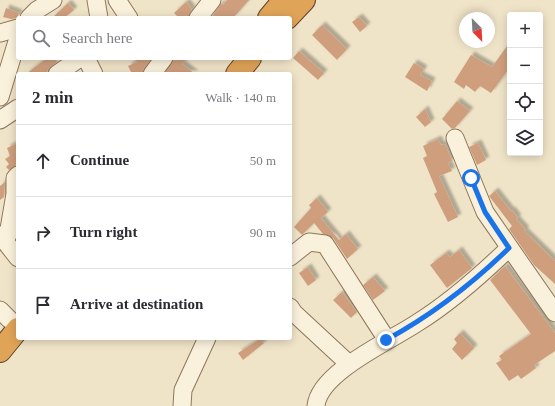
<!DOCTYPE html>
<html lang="en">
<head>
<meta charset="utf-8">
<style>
	body { margin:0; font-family:Georgia,serif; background:#f7f7f7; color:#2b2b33 }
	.controls { position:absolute; right:12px; top:12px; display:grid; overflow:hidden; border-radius:4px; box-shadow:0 2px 10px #0003 }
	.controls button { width:36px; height:36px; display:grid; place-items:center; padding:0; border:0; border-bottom:1px solid #e1e1e2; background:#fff; color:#2b2b33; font:20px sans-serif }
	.compass { position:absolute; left:459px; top:12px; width:36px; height:36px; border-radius:50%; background:#fff; box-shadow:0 2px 10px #0003; rotate:156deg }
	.stop { position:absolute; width:12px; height:12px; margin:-9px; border:3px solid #1a73e8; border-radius:50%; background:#fff }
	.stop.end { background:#1a73e8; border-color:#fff; box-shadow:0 1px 4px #0008 }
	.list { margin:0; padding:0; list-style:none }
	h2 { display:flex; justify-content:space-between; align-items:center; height:52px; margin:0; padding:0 16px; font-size:17px }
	h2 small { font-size:13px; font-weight:400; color:#7c7c81 }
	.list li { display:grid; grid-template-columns:26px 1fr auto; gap:12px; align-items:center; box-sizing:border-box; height:72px; padding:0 16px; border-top:1px solid #e1e1e2 }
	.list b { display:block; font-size:15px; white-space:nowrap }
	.list em { font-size:13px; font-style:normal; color:#7c7c81 }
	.icon { flex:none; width:22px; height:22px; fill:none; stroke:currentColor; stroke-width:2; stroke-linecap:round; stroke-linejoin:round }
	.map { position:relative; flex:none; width:555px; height:406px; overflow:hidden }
	.search { position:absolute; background:#fff; box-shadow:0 2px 10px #0003; left:16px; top:16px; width:276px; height:44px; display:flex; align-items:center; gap:10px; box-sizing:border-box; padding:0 14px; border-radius:4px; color:#7c7c81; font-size:15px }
	.panel { position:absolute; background:#fff; box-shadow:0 2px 10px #0003; left:16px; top:72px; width:276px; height:268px; border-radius:4px }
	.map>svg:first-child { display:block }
</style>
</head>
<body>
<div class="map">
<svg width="555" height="406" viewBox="0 0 555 406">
	<defs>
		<filter id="shadow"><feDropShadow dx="3.5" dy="-3.5" stdDeviation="1" flood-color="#0004"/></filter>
	</defs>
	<rect width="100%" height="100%" fill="#f0e4c8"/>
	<g fill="#cf9f7d" filter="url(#shadow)">
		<path d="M227,0H249L233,18H211L221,3L223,5Z"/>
		<path d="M186,2L192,9L188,18H179L174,13Z"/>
		<path d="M68,3L74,10L64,18H52Z"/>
		<path d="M6,8L19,13L17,18L11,19L3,17Z"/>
		<path d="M359,17L367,26L360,32L352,22Z"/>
		<path d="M322,25L347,49L337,60L312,35Z"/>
		<path d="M510,42V67L491,93L480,86L475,92L466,85L464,89L454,82L471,55L492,67Z"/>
		<path d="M299,51L324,73L318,80L293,58Z"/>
		<path d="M47,58H54L57,62L48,69L47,74H26Z"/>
		<path d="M133,58H152L144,68L142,74H132L128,66L137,62Z"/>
		<path d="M174,58H187L182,64L195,74H164Z"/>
		<path d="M414,63L424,69L420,75L432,81L427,91L405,77Z"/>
		<path d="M457,101L470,111L455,128L452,129L442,119Z"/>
		<path d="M425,109L431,122L425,127L416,117Z"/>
		<path d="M438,139L441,145L445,144L452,161L448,163L452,171L439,176L458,217L448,222L434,194L437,192L423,158L427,156L423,146Z"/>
		<path d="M18,143V165L9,170L6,167L9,164L5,159L10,156L7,148Z"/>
		<path d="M478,143L486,160L477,165L469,147Z"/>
		<path d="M5,182L4,197L0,200V186Z"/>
		<path d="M495,191L511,211L512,210L518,218L516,219L526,230L524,231L555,261V284L534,265L509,229L512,226L489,196Z"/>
		<path d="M317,198L328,212L321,218L339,240L346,234L358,249L347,259L333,238L323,234L314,223L302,235L294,227L311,208L309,205Z"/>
		<path d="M459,250L472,268L447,288L430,265L446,253L450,257Z"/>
		<path d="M505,266L555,333V351L534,365L536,368L521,379L518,375L509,381L496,363L502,360L499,356L531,334L490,280Z"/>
		<path d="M308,267L316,280L308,286L299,273Z"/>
		<path d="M373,277L385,291L373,300L363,285Z"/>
		<path d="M342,292L357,312L351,318L333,300Z"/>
		<path d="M460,333L474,348L462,360L452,349L457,343L454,339Z"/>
		<path d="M260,339L264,343L243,360L238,353Z"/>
	</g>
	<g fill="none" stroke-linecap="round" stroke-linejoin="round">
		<g stroke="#8d765c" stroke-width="19">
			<g id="minor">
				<path d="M96,0L99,18"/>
				<path d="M117,0L129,18"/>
				<path d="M29,18L37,10L53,0"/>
				<path d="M198,18L212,0"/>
				<path d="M0,33L18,28"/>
				<path d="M86,58L94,74"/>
				<path d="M57,74L80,58"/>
				<path d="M152,74L164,58"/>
				<path d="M0,97L18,38"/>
				<path d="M0,120L18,108"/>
				<path d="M455,138L485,212L555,313"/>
				<path d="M0,235L18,258"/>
				<path d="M5,240L8,235L15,194V178L18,175"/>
				<path d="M290,257L309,242L325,244L387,340"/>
				<path d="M290,307L294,313L349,364"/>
				<path d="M0,310L10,320"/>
				<path d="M182,406L183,390L207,338"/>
				<path d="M316,406C319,372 392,340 417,323C451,302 481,275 509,248"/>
			</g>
		</g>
		<g stroke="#5b4430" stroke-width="24">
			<g id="highway">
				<path d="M269,18L284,0"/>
				<path d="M287,18L304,0"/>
				<path d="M237,74L250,58"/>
				<path d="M0,351L18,329"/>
			</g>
		</g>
		<use href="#minor" stroke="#faf1dc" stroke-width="17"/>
		<use href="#highway" stroke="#e0a458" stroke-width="22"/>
	</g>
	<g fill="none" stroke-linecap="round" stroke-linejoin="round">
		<path stroke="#1a73e8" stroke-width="5" d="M386,340C432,315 472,284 509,248L485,212L471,178"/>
	</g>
</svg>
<div class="controls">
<button>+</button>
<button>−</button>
<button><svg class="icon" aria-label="locate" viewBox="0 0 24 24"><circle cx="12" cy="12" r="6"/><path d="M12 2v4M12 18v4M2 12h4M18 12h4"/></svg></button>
<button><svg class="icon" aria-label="layers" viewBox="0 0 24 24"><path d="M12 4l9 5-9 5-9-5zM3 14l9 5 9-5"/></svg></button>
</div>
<svg class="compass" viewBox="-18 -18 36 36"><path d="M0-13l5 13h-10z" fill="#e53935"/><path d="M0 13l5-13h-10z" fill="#7c7c81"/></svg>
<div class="stop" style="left:471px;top:178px"></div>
<div class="stop end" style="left:386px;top:340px"></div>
<div class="search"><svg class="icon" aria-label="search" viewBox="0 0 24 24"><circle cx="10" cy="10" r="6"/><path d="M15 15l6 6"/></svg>Search here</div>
<section class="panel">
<h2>2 min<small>Walk · 140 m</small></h2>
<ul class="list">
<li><svg class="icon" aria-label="ahead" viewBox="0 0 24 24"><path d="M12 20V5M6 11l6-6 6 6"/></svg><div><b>Continue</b></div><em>50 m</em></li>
<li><svg class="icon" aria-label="right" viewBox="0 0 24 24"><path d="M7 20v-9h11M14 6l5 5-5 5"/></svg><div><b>Turn right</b></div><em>90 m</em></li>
<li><svg class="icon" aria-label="arrive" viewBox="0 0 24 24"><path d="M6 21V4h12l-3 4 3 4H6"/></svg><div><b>Arrive at destination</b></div></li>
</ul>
</section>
</div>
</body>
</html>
